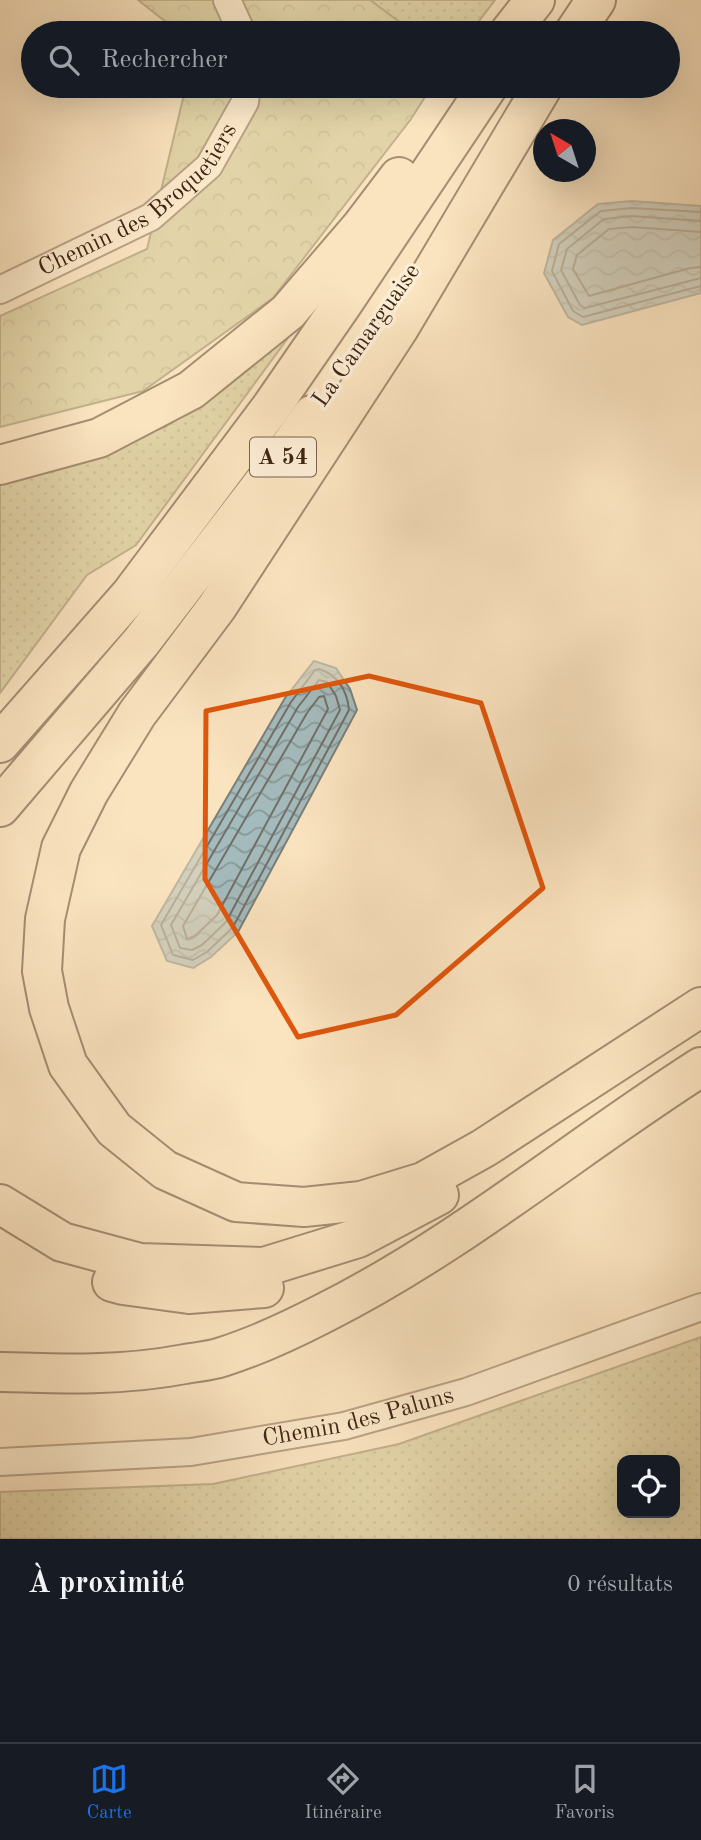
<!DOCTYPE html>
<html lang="fr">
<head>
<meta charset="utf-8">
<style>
	body { margin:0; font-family:"Old Standard TT",serif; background:#20242c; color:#f1f3f6 }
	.controls { position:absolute; right:21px; bottom:21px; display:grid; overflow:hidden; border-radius:14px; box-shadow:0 7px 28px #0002 }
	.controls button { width:63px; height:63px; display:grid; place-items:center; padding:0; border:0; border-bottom:2px solid #363941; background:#171b24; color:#f1f3f6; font:35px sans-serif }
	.compass { position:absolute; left:533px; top:119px; width:63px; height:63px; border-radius:50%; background:#171b24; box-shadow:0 7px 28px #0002; rotate:321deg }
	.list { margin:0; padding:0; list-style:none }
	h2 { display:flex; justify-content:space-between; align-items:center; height:91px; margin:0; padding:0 28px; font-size:30px }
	h2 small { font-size:23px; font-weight:400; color:#9ea1a6 }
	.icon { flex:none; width:38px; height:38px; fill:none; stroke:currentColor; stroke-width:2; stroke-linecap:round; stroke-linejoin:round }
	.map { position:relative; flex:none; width:701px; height:1539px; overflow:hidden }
	.search { position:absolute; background:#171b24; box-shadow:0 7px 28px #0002; left:21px; right:21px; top:21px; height:77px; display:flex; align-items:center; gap:18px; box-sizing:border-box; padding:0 24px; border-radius:38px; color:#9ea1a6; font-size:26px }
	.sheet { height:203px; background:#171b24 }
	nav { display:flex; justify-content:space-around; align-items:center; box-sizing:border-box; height:98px; border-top:2px solid #363941; background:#171b24; font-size:19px; color:#9ea1a6 }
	nav a { display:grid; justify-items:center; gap:4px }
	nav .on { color:#1a73e8 }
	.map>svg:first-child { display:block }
</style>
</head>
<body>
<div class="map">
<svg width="701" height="1539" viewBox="0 0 701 1539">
	<defs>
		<pattern id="grass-dots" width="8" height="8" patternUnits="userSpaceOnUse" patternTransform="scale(1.75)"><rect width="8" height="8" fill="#c6c18c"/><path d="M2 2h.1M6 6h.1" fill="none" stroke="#a29d71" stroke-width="1.8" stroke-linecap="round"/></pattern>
		<pattern id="forest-crowns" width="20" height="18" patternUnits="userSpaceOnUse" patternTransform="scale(1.75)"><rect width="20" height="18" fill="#c6c18c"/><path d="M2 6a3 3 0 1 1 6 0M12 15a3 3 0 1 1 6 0" fill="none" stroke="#a29d71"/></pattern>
		<pattern id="water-waves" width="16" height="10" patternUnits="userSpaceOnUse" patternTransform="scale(1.75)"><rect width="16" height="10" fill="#a4bbbd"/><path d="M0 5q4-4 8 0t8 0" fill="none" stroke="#879898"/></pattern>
	</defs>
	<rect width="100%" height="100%" fill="#fae3bf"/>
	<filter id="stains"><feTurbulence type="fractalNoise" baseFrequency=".00286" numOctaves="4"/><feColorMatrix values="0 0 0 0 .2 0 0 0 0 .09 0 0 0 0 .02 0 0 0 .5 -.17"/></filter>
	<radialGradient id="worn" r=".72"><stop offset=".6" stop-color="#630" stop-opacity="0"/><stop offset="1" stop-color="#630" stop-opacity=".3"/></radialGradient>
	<g fill="url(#grass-dots)" stroke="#827350" stroke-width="2" fill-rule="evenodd">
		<path d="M370,0H495L470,33H414Z"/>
		<path d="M288,338L136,545L87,575L0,693V474L77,458L165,427Z"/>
		<path d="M701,1337V1539H0V1492L213,1484L399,1444ZM675,1460V1513H622V1460Z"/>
	</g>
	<g fill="url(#forest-crowns)" stroke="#827350" stroke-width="2">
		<path d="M138,0H370L414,33H180Z"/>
		<path d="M186,86H432L411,119L273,298L143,391L0,427V316L147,249Z"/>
	</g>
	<g fill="url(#water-waves)" stroke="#7b7f79" stroke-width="2">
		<path d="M632,201L701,206V293L582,325L568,317L544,273L553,240L598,204Z"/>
		<path d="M314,661L336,668L350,689L357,710L238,932L211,957L193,968L167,961L152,926L285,698Z"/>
	</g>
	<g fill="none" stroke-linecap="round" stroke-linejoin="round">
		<g stroke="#717068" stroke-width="2">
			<path d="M701,212L632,208L601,211L559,244L552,271L573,311L583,317L701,286"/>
			<path d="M701,221L632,216L604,219L567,249L561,270L580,305L585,308L701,278"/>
			<path d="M701,232L632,227L609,229L577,255L573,269L589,296L690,268L701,267"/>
			<path d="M319,669C338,675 347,691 349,710L233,927L207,952L193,960L173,955L161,925L291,702L315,670Z"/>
			<path d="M319,680L327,682L336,696L340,710L226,922L202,945L192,950L180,948L171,925L298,707Z"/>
			<path d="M324,696L328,709L217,915L195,936L187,939L183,926L307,713L319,697Z"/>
		</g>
		<g stroke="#6d543f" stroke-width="30">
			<g id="minor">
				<path d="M227,0L242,33"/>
				<path id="s1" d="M0,290L151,217L209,166L245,102L247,86"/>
				<path id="s2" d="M0,1462L191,1452L344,1426L466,1392L701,1307"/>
			</g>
		</g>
		<g stroke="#3e2514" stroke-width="42">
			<g id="highway">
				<path d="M509,33L535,0"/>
				<path d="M574,33L596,0"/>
				<path d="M543,86L399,328L217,607L137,714L89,792L61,848L45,919L42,971L49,1008L68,1065L114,1129L165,1170L236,1202L304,1207L361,1201L423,1182L484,1148L701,1007"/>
				<path d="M0,465L99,438L191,390L288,312L361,227L399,177"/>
				<path d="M0,743L131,594L272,406L343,303L488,86"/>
				<path d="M0,807L142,641L274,469L312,415"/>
				<path d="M0,1204L62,1242L140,1263L264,1267L358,1238L439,1195"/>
				<path d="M112,1282L123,1285L189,1294L264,1288"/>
				<path d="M0,1372C63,1374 123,1376 185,1364C197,1362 210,1361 222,1357C257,1346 291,1330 324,1313C459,1245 574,1148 701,1067"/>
			</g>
		</g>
		<use href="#minor" stroke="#fcedd5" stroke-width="26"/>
		<use href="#highway" stroke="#fae3bf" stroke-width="38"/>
	</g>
	<path d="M0 0H701V1539H0ZM369,676L481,703L543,888L396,1015L298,1037L205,879L206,711Z" fill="#fae3bf" fill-opacity=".55" fill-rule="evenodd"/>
	<path fill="none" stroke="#e0560c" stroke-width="5" stroke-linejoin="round" d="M369,676L481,703L543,888L396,1015L298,1037L205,879L206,711Z"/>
	<g text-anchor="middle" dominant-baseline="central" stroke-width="7" stroke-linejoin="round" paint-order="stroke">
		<rect fill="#fcedd5" stroke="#77614e" stroke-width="2" x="250" y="437.5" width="66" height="39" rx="5"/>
		<g font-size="23" font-weight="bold" fill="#3e2514">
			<text x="283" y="457">A 54</text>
		</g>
		<g font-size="24" fill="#3e2514" stroke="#fcedd5">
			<text stroke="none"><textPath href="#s1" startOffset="168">Chemin des Broquetiers</textPath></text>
			<text transform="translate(367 336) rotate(-55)">La Camarguaise</text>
			<text stroke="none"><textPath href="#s2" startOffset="362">Chemin des Paluns</textPath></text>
		</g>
	</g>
	<rect width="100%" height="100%" filter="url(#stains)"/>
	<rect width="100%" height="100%" fill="url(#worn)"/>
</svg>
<div class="controls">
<button><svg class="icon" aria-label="locate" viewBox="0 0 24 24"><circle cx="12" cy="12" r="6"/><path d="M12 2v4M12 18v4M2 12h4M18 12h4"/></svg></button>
</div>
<svg class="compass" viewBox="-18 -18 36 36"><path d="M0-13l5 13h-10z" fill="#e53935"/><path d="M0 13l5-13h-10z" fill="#9ea1a6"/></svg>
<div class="search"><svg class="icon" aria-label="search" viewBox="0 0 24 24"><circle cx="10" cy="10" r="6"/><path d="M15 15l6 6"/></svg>Rechercher</div>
</div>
<section class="sheet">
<h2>À proximité<small>0 résultats</small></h2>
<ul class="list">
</ul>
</section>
<nav>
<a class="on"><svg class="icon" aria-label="map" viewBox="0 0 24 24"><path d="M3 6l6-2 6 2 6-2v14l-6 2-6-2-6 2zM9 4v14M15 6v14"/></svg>Carte</a>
<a><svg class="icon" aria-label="directions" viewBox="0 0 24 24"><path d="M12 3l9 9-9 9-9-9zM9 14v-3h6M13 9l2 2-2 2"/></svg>Itinéraire</a>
<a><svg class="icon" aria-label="saved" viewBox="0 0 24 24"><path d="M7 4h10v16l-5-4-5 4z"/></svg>Favoris</a>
</nav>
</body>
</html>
